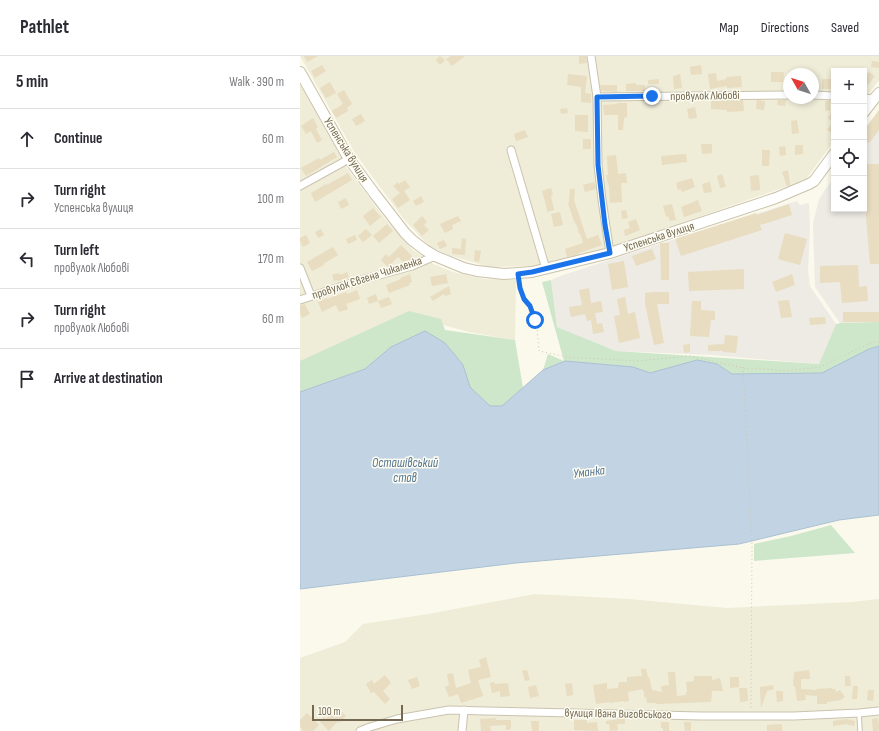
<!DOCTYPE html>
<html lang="en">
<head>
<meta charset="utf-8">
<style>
	body { margin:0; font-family:"Sofia Sans Condensed",sans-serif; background:#f7f7f7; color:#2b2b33 }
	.controls { position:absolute; right:12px; top:12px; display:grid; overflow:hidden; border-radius:0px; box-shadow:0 2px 6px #0003 }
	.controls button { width:36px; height:36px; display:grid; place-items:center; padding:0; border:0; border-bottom:1px solid #e1e1e2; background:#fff; color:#2b2b33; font:20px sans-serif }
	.compass { position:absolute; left:483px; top:12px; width:36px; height:36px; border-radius:50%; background:#fff; box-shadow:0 2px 6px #0003; rotate:309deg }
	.scale { position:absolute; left:12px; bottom:10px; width:91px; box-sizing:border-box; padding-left:4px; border:2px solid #746851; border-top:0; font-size:11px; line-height:14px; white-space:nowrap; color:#746851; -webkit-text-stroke:3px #fdfcf2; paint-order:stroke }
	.stop { position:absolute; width:12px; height:12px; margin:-9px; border:3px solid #1a73e8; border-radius:50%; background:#fff }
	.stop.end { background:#1a73e8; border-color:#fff; box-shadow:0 1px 4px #0008 }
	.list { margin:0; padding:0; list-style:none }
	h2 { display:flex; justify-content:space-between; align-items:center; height:52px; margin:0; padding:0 16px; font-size:17px }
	h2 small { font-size:13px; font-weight:400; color:#7c7c81 }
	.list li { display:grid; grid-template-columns:26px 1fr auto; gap:12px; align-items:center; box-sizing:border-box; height:60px; padding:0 16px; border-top:1px solid #e1e1e2 }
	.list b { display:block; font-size:15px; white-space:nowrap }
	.list p { margin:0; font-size:13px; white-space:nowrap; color:#7c7c81 }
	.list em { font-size:13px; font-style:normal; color:#7c7c81 }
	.icon { flex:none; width:22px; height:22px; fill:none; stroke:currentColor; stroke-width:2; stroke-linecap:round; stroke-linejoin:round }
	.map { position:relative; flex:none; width:579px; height:675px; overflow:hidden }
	header { display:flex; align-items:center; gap:24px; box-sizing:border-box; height:56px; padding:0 20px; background:#fff; border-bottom:1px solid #e1e1e2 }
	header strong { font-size:19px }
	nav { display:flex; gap:22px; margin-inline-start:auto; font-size:14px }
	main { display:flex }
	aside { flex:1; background:#fff }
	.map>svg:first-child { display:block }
</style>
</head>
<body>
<header>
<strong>Pathlet</strong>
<nav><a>Map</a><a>Directions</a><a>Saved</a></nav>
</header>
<main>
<aside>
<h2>5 min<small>Walk · 390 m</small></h2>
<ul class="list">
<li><svg class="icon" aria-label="ahead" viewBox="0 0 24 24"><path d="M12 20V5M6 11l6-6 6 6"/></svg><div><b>Continue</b></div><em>60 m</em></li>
<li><svg class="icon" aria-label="right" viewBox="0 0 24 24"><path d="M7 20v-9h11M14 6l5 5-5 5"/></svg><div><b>Turn right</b><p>Успенська вулиця</p></div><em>100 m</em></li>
<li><svg class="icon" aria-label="left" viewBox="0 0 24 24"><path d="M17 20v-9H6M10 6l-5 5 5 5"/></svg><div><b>Turn left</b><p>провулок Любові</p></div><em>170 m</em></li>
<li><svg class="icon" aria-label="right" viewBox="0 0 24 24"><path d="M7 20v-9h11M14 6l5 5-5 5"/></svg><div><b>Turn right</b><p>провулок Любові</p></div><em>60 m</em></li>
<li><svg class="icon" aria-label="arrive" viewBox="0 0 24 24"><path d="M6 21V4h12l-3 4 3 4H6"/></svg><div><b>Arrive at destination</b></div></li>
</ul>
</aside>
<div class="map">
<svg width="579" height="675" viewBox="0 0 579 675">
	<rect width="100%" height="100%" fill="#fbf9ec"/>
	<g fill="#efecd8" fill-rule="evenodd">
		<path d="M0,0H579V24L564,44V15H534V85L506,123L499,127L479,133L335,183L261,206L234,210L189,211L149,199L128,189L103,162L55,97ZM489,18H513V42H489Z"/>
		<path d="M0,28L47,112L86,164L113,194L133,208L153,216L184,223L216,224L215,284L169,276L129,265L0,318Z"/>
		<path d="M235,538L329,543L427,552L551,546L579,543V675H0V602L45,586L63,568L128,558Z"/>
	</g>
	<g fill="#edebe4">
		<path d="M579,57V266L540,267L515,231L513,167L519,143L534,121V153H564V78Z"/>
		<path d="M497,145L500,149L509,147L510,174L508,214L510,230L536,268L519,308L411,299L316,295L257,271L251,224L263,219L375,183Z"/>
	</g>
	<g fill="#cee7cb">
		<path d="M251,224L257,271L316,295L519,308L536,268L541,267L579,266V290L569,293L523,317L432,318L417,308L397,304L350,317L333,311L265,305L243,314L248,298L264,305L242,226Z"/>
		<path d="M109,255L141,263L145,274L215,284L223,332L202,350H190L170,331L163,309L145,287L125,275L91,291L65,313L0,336V305Z"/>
		<path d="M531,469L555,497L454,505V488L491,480Z"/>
	</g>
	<path fill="#c2d4e3" stroke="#a9c0d3" d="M125,275L145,287L163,309L170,331L190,350H202L243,314L265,305L333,311L350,317L397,304L417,308L432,318L522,317L569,293L579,290V459L539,464L439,488L216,507L0,533V336L65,313L91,291Z"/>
	<g fill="#e8dcc1">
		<path d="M4,0H18L7,6Z"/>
		<path d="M140,0L145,4L140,9L136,4Z"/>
		<path d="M151,0H165L152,10L146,3Z"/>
		<path d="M279,0H286L287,7L279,8Z"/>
		<path d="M572,5L579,6V12L571,11Z"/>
		<path d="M22,9L26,15L15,22L11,15Z"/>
		<path d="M401,9L402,18L391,19L390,11Z"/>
		<path d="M471,16H484L483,26H471Z"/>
		<path d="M569,16L575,20L564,34V22Z"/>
		<path d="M416,17L417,25L427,23L426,21L441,20L442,31L427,32V30L410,33L408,18Z"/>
		<path d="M268,18L287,20L285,37L291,38V47L281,46V31L267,29Z"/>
		<path d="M380,18L382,32L374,33L373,20Z"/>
		<path d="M359,23V28H348V24Z"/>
		<rect x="522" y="23" width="12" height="10"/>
		<path d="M30,26L36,37L26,42L20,32Z"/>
		<path d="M336,27V29H345V35H326V28Z"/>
		<path d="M300,29H317V36L301,35Z"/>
		<path d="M44,34L52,48L47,52L48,55L36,62L32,55L43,48L37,38Z"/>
		<path d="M443,44L444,55L427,56V54L411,53V45Z"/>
		<path d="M457,44L465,45L464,54L456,53Z"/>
		<path d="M478,44H486L485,50L477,49Z"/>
		<path d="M525,45H530V54L525,55Z"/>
		<path d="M317,47H327V61L324,62L323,74H318V59H304L303,49L317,48Z"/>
		<path d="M395,51L397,62L389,63L387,53Z"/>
		<path d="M267,52L268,57L261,58L260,53Z"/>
		<path d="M534,53V78L527,74L533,66L528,62Z"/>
		<path d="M579,54V74L569,87L564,84V74Z"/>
		<path d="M61,58L65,65L56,70L52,63Z"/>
		<path d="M275,59H288V76L275,75Z"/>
		<path d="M13,62L18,71L16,73L22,84L17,87L11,75L6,78L1,70Z"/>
		<path d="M497,64L499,77L492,78L491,65Z"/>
		<path d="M225,74L228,81L216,85L214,78Z"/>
		<rect x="283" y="83" width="8" height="10"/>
		<path d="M401,88H412V97L402,98Z"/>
		<path d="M495,89H503V98L495,99Z"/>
		<path d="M485,90L486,99L480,100L479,91Z"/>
		<path d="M462,94H470L469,110H462Z"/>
		<path d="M34,96L37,101L6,120L1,112L19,102L20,104Z"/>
		<path d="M386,98L387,106L362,109L361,100Z"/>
		<path d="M316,99L318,118L326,117L327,127H321L322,146L310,147L309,129H308L306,119H308L307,100Z"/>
		<path d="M566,108H579V208H570L564,136Z"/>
		<path d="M488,114L490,129L487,130L482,116Z"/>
		<path d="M48,117L52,124L15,146L11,137L26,128L27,129Z"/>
		<path d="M422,118L426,131L420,132L417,120Z"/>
		<path d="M459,119L460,134L451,135L450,120Z"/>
		<path d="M392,122L395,131L382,136L381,133L378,134L376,127Z"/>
		<path d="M105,124L110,131L104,135L110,144L98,152L92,143L100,137L93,130L98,126L99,128Z"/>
		<path d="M294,126L296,133L285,136L283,129Z"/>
		<path d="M410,126L412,136L404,137L402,128Z"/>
		<path d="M251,132L253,139L251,140L254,154L247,156L246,149L242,135Z"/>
		<path d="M270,133H275L274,144L287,183L298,179L302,189L279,197V198L267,201L265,193L283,187L280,177L279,178L277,170L274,165L268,147L269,146Z"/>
		<path d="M121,140L124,146L116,150L113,145Z"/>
		<path d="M46,142L49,149L41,153L38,146Z"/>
		<path d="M398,144L402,155L384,161L381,151Z"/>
		<path d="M372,148L376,164L370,165L368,160L366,161L363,150Z"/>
		<path d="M489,148L492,159L460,169L462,174L381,200L375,183L456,157L457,159Z"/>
		<path d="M73,152L81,161L70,170L63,160Z"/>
		<path d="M326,154L328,162L322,163L321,155Z"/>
		<path d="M260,156L263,169L254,171L251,158Z"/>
		<path d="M122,160L127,166L124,169L129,174L122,180L113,169Z"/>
		<path d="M158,160L161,165L152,169L153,173L145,177L140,168Z"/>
		<path d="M336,163L340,174L325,180L324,174L330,172L328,166Z"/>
		<path d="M87,168L93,175L79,187L73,180Z"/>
		<path d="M21,173L24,179L18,182L15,176Z"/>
		<path d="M66,173L72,179L63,186L58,180Z"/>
		<path d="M485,177L507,183L500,209L478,203Z"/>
		<path d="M6,179L10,187L3,191L0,185V182Z"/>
		<path d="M55,179L57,184L48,188L46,183Z"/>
		<path d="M162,182L166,183L165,199L152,198V192L161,193Z"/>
		<path d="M144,184L147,190L140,193L137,187Z"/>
		<path d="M360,187H369V224H361Z"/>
		<path d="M101,189L114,202L110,205L108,206L106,204L103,206L98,201L88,211L81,204L86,198L89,201Z"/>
		<path d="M33,191L38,199L23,208L24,209L12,215L7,206L26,195Z"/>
		<path d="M352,193L356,203L336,210L332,200Z"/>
		<path d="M175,194L181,195L179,206L174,205Z"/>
		<path d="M324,205L328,231L312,234L308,208Z"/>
		<path d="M558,209L559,231L567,230L568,245L542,247L540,226L520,227V210Z"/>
		<path d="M444,213V233L389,235L388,216Z"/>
		<path d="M47,216L49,221L38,225L37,224L34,225L32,219L39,217L40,219Z"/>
		<path d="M110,218L112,226L109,227L110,229L89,237L86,229L101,223L100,222Z"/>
		<path d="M146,218L148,227L132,230L130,221Z"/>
		<path d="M492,218L495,229L476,236L472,226Z"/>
		<path d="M149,230L151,238L145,240L144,238L133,245L130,241Z"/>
		<path d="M289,232L291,247L301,245L303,256L295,257L297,268L302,267L304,276L293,278L291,264L287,265L285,258L271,261L269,251L282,249L279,234Z"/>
		<path d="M57,234L60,243L46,248L48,253L39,256L36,249L22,256L18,246L27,242V243L46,236L47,238Z"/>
		<path d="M353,236H369V248H357L364,287L354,289L345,248V237Z"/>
		<path d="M76,238L78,245L69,248L67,242Z"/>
		<path d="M89,241L92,248L81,252L78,245Z"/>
		<path d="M325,241L328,258L335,256L340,282L319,287L314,260L320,259L317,243Z"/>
		<path d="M489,244L492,261L481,262L478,245Z"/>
		<path d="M392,245H401V254L415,255V264H411L409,281L390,280Z"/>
		<path d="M5,248L10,258L2,262L0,257V250Z"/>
		<rect x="543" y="256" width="36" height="10"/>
		<path d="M525,261L526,268L510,269L509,262Z"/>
		<path d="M425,279L438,280L436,297L423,296V295H408V289L424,288Z"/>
		<path d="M390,288V296L384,297L383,289Z"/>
		<path d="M186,601L191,621L178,624L183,640L161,647L158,638L149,641L145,631L149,629L147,618L153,617L156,632L171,627L168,614L181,611L179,604Z"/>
		<path d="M341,613H346L348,621H349L352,634L362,636L361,630L369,629L368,616H375L377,640L386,639V636H387L386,626L394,625V620H412V624L420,622L423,635H412L411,646L356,648V647H347L346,641H344V635L343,636V633L328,636L329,645L324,646V645L309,647V646L296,648L293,629L307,627V633L318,632L319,626H327V621L342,620Z"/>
		<path d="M227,614L230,624L225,625L222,615Z"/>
		<path d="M509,614L510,623H501V633L516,634V633L532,632V633H535L536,636L540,634L545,641L541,644L527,646V648H517V640L505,639L506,644L497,645L495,630H493L494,616Z"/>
		<path d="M85,619L91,627L83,635L90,643L85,648L74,636L71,637L66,628L72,624L74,628Z"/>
		<path d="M545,620H550L551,630H545Z"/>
		<path d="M117,621L120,630L112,633L108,624Z"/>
		<path d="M430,621H439V631L430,632Z"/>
		<path d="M194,626L195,628L208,627L210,640L200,641V635L192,637L190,627Z"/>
		<path d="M272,627L273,639L267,640L265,628Z"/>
		<path d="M236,629L239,640L230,642L228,631Z"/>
		<path d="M473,629L474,633L467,635L461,652L460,631Z"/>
		<path d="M553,630H558L557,643H552Z"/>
		<path d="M439,632H447L448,645L440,646Z"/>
		<path d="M568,634H574L573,645L567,644Z"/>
		<path d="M476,635H483V645L477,646Z"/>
		<path d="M37,651L46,660L39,667L38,665L29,675L20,666L24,661L26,663Z"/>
		<path d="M7,657L19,669L13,675H3L0,670V664Z"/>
		<path d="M196,662V664H211V673L206,674V669L190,670L191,675H181L180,663Z"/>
		<path d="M578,662L579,672L578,675H573L572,663Z"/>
		<path d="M320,663H325V668H317L318,674L310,675L309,668H306V665Z"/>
		<path d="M546,663L555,665L554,670L546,668L533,670V665Z"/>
		<path d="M274,664H287V667L297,666L298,675L274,674Z"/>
		<path d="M231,665H239V675H232Z"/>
		<path d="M361,666H369V675H363V672H361Z"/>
		<path d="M384,666H391V675H385Z"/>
		<path d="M482,668V675H467V669Z"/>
	</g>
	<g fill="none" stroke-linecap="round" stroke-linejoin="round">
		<g stroke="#cac3af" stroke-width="5.5">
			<path id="lane" d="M559,657L560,675"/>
		</g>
		<g stroke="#cac3af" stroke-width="9">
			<g id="street">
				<path d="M291,0L297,41L489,39"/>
				<path d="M513,39L534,40"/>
				<path d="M297,41L298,109L302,144L310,197"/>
				<path d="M564,42L574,43"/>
				<path d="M211,94L246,213"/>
				<path d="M0,130L49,103"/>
				<path d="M0,212L11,240"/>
				<path d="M0,244L61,224L112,210L135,200"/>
				<path d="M60,675L70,671L97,663L149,654L186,655L401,660H494L559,657L579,655"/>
				<path d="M162,675L164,654"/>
			</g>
		</g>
		<g stroke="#cac2ab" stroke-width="12">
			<g id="secondary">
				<path d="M0,16L49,103L74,137L105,177L112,184L125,194L135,200L164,212L177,215L204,218L232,216L310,197L476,142L509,128L514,125L534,98"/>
				<path d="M564,56L574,43L579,37"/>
			</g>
		</g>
		<g stroke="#d2c6a9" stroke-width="1" stroke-dasharray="1 3" stroke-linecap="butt">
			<path d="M219,226C220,241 231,250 235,264C238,274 238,285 239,295L267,301L336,305L390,300L447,313H467L485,315L520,311L570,287L579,285"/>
			<path d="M443,311L452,489L451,653"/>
		</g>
		<use href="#lane" stroke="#fff" stroke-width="3.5"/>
		<use href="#street" stroke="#fff" stroke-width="7"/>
		<use href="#secondary" stroke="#fff" stroke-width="10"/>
	</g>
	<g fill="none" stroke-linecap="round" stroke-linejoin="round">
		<path stroke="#1a73e8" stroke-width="5" d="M235,264L230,250L224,243L220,232L218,218L232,216L310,197L305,169L298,109L297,41L352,40"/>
	</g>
	<g text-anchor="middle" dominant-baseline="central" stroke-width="3" stroke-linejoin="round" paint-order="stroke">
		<g font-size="12" fill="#746851" stroke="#fdfcf2">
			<text transform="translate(405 40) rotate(-1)">провулок Любові</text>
			<text transform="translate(46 94) rotate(58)">Успенська вулиця</text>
			<text transform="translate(359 181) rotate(-18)">Успенська вулиця</text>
			<text transform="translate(67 222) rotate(-18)">провулок Євгена Чикаленка</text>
			<text transform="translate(318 658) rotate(1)">вулиця Івана Виговського</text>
		</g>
		<g font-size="13" font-style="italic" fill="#547591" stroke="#fdfcf2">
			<text x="105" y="407">Осташівський<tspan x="105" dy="15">став</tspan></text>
			<text transform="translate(289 416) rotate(-7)">Уманка</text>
		</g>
	</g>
</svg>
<div class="controls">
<button>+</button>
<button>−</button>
<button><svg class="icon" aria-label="locate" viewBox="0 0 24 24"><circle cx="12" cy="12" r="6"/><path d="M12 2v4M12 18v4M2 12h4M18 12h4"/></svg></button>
<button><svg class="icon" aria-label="layers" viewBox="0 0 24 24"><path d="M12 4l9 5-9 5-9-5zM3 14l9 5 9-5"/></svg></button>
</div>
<svg class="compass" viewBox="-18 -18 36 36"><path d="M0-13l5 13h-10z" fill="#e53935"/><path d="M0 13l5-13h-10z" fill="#7c7c81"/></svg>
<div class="scale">100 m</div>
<div class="stop" style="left:235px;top:264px"></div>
<div class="stop end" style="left:352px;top:40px"></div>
</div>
</main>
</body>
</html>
